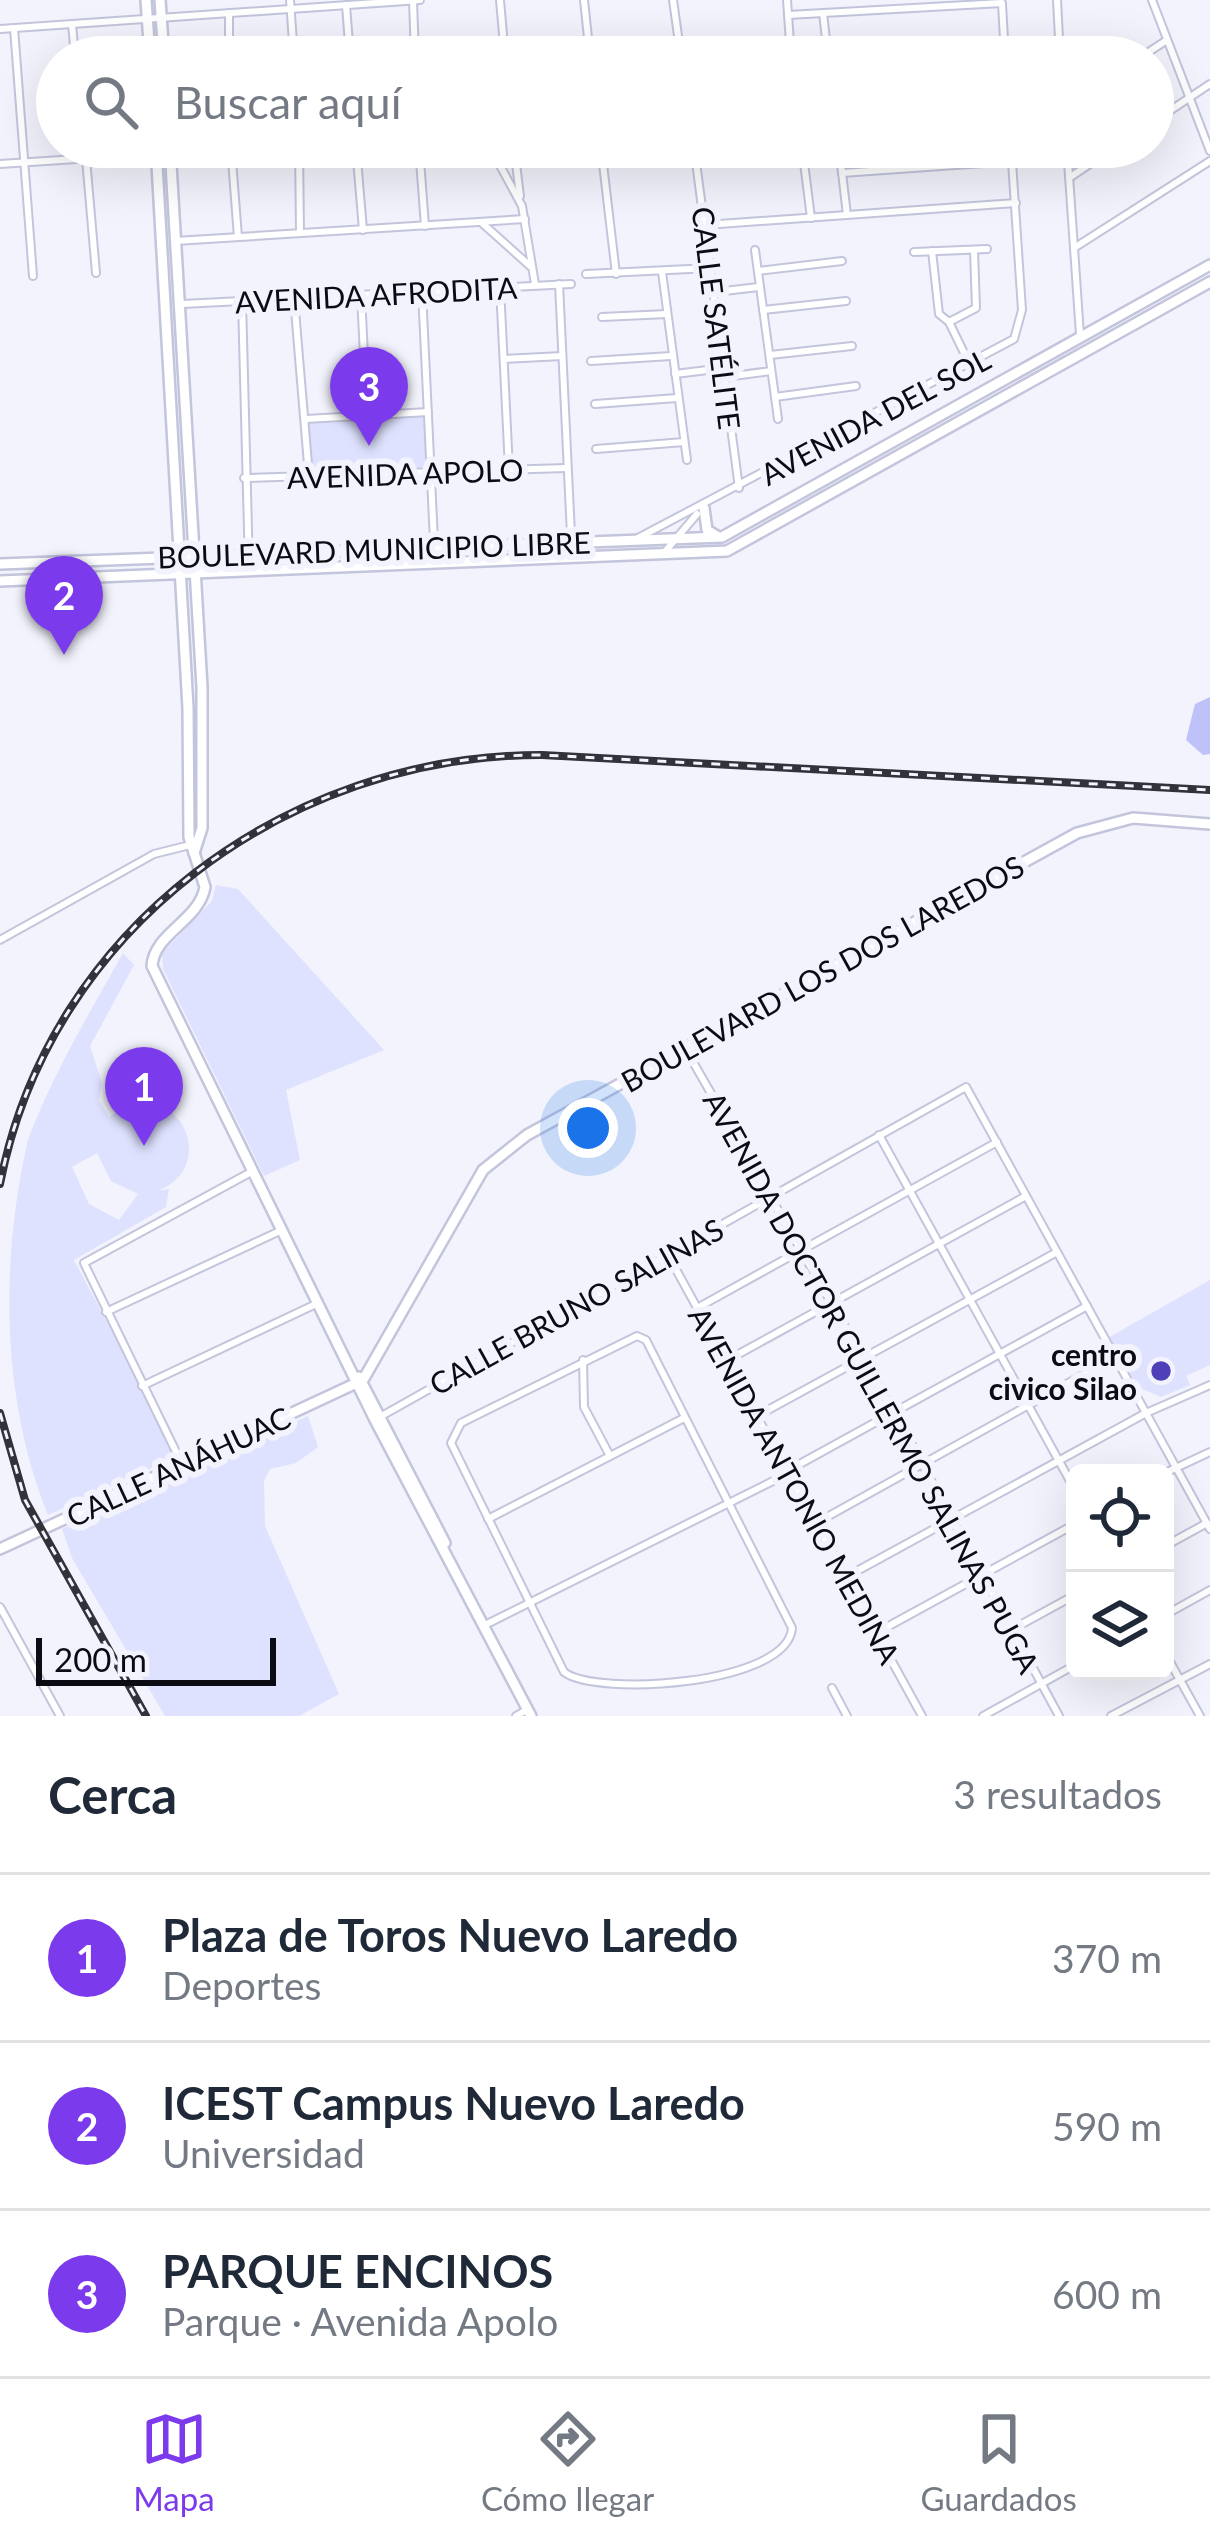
<!DOCTYPE html>
<html lang="es">
<head>
<meta charset="utf-8">
<style>
	body { margin:0; font-family:Lato,sans-serif; background:#f6f6f7; color:#1f2937 }
	.controls { position:absolute; right:36px; bottom:36px; display:grid; overflow:hidden; border-radius:18px; box-shadow:0 12px 48px #0002 }
	.controls button { width:108px; height:108px; display:grid; place-items:center; padding:0; border:0; border-bottom:3px solid #e0e1e3; background:#fff; color:#1f2937; font:60px sans-serif }
	.scale { position:absolute; left:36px; bottom:30px; width:240px; box-sizing:border-box; padding-left:12px; border:6px solid #0b0c13; border-top:0; font-size:33px; line-height:42px; white-space:nowrap; color:#0b0c13; -webkit-text-stroke:9px #f2f3fc; paint-order:stroke }
	.you { position:absolute; left:588px; top:1128px; width:42px; height:42px; margin:-30px; border:9px solid #fff; border-radius:50%; background:#1a73e8; box-shadow:0 0 0 18px #1a73e833 }
	.badge { display:grid; place-items:center; width:78px; height:78px; border-radius:50%; background:#7c3aed; color:#fff; font-size:39px; font-weight:700 }
	.pin { position:absolute; translate:-50% -99px; filter:drop-shadow(0 3px 6px #0008) }
	.pin::after { content:''; position:absolute; top:63px; width:42px; height:36px; background:inherit; clip-path:polygon(0 0,100% 0,50% 100%) }
	.list { margin:0; padding:0; list-style:none }
	h2 { display:flex; justify-content:space-between; align-items:center; height:156px; margin:0; padding:0 48px; font-size:51px }
	h2 small { font-size:39px; font-weight:400; color:#747a83 }
	.list li { display:grid; grid-template-columns:78px 1fr auto; gap:36px; align-items:center; box-sizing:border-box; height:168px; padding:0 48px; border-top:3px solid #e0e1e3 }
	.list b { display:block; font-size:45px; white-space:nowrap }
	.list p { margin:0; font-size:39px; white-space:nowrap; color:#747a83 }
	.list em { font-size:39px; font-style:normal; color:#747a83 }
	.icon { flex:none; width:66px; height:66px; fill:none; stroke:currentColor; stroke-width:2; stroke-linecap:round; stroke-linejoin:round }
	.map { position:relative; flex:none; width:1210px; height:1716px; overflow:hidden }
	.search { position:absolute; background:#fff; box-shadow:0 12px 48px #0002; left:36px; right:36px; top:36px; height:132px; display:flex; align-items:center; gap:30px; box-sizing:border-box; padding:0 42px; border-radius:66px; color:#747a83; font-size:45px }
	.sheet { height:660px; background:#fff }
	nav { display:flex; justify-content:space-around; align-items:center; box-sizing:border-box; height:168px; border-top:3px solid #e0e1e3; background:#fff; font-size:33px; color:#747a83 }
	nav a { display:grid; justify-items:center; gap:6px }
	nav .on { color:#7c3aed }
	.map>svg:first-child { display:block }
</style>
</head>
<body>
<div class="map">
<svg width="1210" height="1716" viewBox="0 0 1210 1716">
	<rect width="100%" height="100%" fill="#f2f3fc"/>
	<g fill="#dfe2ff" fill-rule="evenodd">
		<path d="M428,412L431,472L309,476L306,419Z"/>
		<path d="M216,885L238,889L384,1050L286,1090L300,1160L264,1176L163,969L162,953L212,901Z"/>
		<path d="M123,953L134,965L90,1046L102,1083L99,1100L109,1117C179,1070 222,1167 157,1191L169,1189L166,1207L74,1260L178,1456L48,1515C1,1399 0,1261 28,1140C52,1075 89,1014 123,953ZM97,1153L111,1181L138,1194L119,1220L89,1204L72,1167Z"/>
		<path d="M1210,1280V1365L1186,1376L1190,1385L1161,1397L1133,1385L1106,1339Z"/>
		<path d="M308,1416L318,1447L296,1463L270,1469L264,1481L265,1526L339,1694L299,1716H165L72,1558L62,1529Z"/>
	</g>
	<path fill="#bec2f8" d="M1210,697V754L1203,755L1186,740L1195,704Z"/>
	<g fill="none" stroke-linecap="round" stroke-linejoin="round">
		<g stroke="#c3c5dc" stroke-width="10">
			<g id="street">
				<path d="M290,0L294,57"/>
				<path d="M413,0L415,57"/>
				<path d="M500,0L505,57"/>
				<path d="M584,0L590,57"/>
				<path d="M673,0L681,57"/>
				<path d="M787,0L791,57"/>
				<path d="M1057,0L1060,57"/>
				<path d="M1152,0L1210,151"/>
				<path d="M1002,4L1005,57"/>
				<path d="M346,5L350,57"/>
				<path d="M229,13V57"/>
				<path d="M823,13L828,57"/>
				<path d="M788,15L1002,3"/>
				<path d="M72,24L75,57"/>
				<path d="M14,28L33,276"/>
				<path d="M0,29L420,0"/>
				<path d="M828,55L1004,45"/>
				<path d="M1141,57L1167,40"/>
				<path d="M1153,122L1210,84"/>
				<path d="M85,147L96,273"/>
				<path d="M231,147L238,237"/>
				<path d="M299,147L300,233"/>
				<path d="M356,147L363,230"/>
				<path d="M419,147L425,226"/>
				<path d="M490,147L522,206L535,284"/>
				<path d="M514,147L520,196"/>
				<path d="M601,147L616,274"/>
				<path d="M694,147L739,488"/>
				<path d="M802,147L811,218"/>
				<path d="M839,147L847,215"/>
				<path d="M1067,147L1080,335"/>
				<path d="M0,164L258,147"/>
				<path d="M842,173L1012,161"/>
				<path d="M1069,178L1115,147"/>
				<path d="M482,223L530,266"/>
				<path d="M705,225L1016,203"/>
				<path d="M175,241L525,219"/>
				<path d="M1074,248L1210,161"/>
				<path d="M755,250L778,419"/>
				<path d="M932,251L939,314L949,322L970,365"/>
				<path d="M914,252L987,249"/>
				<path d="M758,271L842,261"/>
				<path d="M662,272L687,460"/>
				<path d="M586,274L710,268"/>
				<path d="M559,284L572,556"/>
				<path d="M500,287L509,469"/>
				<path d="M422,291L435,562"/>
				<path d="M715,292L759,287"/>
				<path d="M361,295L367,416"/>
				<path d="M294,298L309,476"/>
				<path d="M242,300L249,568"/>
				<path d="M182,304L571,284"/>
				<path d="M763,310L846,301"/>
				<path d="M602,317L667,314"/>
				<path d="M949,322L976,308L974,250"/>
				<path d="M770,355L852,346"/>
				<path d="M504,359L562,356"/>
				<path d="M591,361L671,356"/>
				<path d="M675,374L724,368"/>
				<path d="M725,377L771,371"/>
				<path d="M775,397L856,386"/>
				<path d="M595,404L677,398"/>
				<path d="M306,419L428,412"/>
				<path d="M596,449L684,442"/>
				<path d="M244,478L567,468"/>
				<path d="M638,538L1014,339L1022,310L1011,147"/>
				<path d="M663,554L697,514"/>
				<path d="M0,940L154,854L190,845"/>
				<path d="M685,1048L894,1412L1059,1716"/>
				<path d="M879,1135L1075,1490"/>
				<path d="M668,1255L922,1716"/>
				<path d="M697,1308L997,1142"/>
				<path d="M106,1312L282,1230"/>
				<path d="M637,1336L646,1340L792,1628C788,1685 596,1697 564,1672L451,1443L461,1423Z"/>
				<path d="M583,1360L584,1407L610,1456"/>
				<path d="M726,1361L1026,1196"/>
				<path d="M142,1386L316,1304"/>
				<path d="M757,1416L1057,1252"/>
				<path d="M378,1418L966,1087L1210,1529"/>
				<path d="M182,1464L84,1263L253,1171"/>
				<path d="M787,1471L1087,1306"/>
				<path d="M1165,1473L1210,1452"/>
				<path d="M488,1519L684,1418"/>
				<path d="M816,1523L1115,1357"/>
				<path d="M1165,1546L1207,1523"/>
				<path d="M846,1577L1146,1413L1210,1385"/>
				<path d="M0,1607L60,1716"/>
				<path d="M1165,1615L1210,1590"/>
				<path d="M485,1625L779,1478"/>
				<path d="M1011,1630L1075,1595"/>
				<path d="M876,1633L1075,1524"/>
				<path d="M1165,1653L1200,1716"/>
				<path d="M832,1688L847,1716"/>
				<path d="M516,1716L528,1709"/>
				<path d="M983,1716L1075,1665"/>
				<path d="M1111,1716L1210,1664"/>
			</g>
		</g>
		<g stroke="#c3c5dc" stroke-width="14">
			<g id="secondary">
				<path d="M146,0L150,57"/>
				<path d="M160,0L164,57"/>
				<path d="M156,147L188,708L189,837L205,887C199,921 154,933 152,966L375,1420L531,1716"/>
				<path d="M170,147L202,687V828L194,853"/>
				<path d="M704,508L707,530L717,536"/>
				<path d="M0,564L722,537L1210,265"/>
				<path d="M0,581L727,551L1210,282"/>
				<path d="M359,1377L445,1543"/>
				<path d="M0,1549L363,1380L483,1170L527,1135L1077,833L1133,818L1210,824"/>
			</g>
		</g>
		<use href="#street" stroke="#fff" stroke-width="6"/>
		<use href="#secondary" stroke="#fff" stroke-width="9"/>
		<g stroke="#31323a" stroke-width="8">
			<g id="rail">
				<path d="M0,1184C49,929 288,754 542,755L1210,790"/>
				<path d="M0,1413L25,1500L146,1716"/>
			</g>
		</g>
		<use href="#rail" stroke="#f2f3fc" stroke-width="3" stroke-dasharray="9" stroke-linecap="butt"/>
	</g>
	<circle fill="#4e41b8" stroke="#f2f3fc" stroke-width="4.5" cx="1161" cy="1371" r="12"/>
	<g text-anchor="middle" dominant-baseline="central" stroke-width="12" stroke-linejoin="round" paint-order="stroke">
		<g font-size="30" fill="#0b0c13" stroke="#f2f3fc">
			<text transform="translate(376 294) rotate(-3)">AVENIDA AFRODITA</text>
			<text transform="translate(717 318) rotate(83)">CALLE SATÉLITE</text>
			<text transform="translate(875 416) rotate(-28)">AVENIDA DEL SOL</text>
			<text transform="translate(405 473) rotate(-2)">AVENIDA APOLO</text>
			<text transform="translate(374 549) rotate(-2)">BOULEVARD MUNICIPIO LIBRE</text>
			<text transform="translate(822 973) rotate(-29)">BOULEVARD LOS DOS LAREDOS</text>
			<text transform="translate(576 1306) rotate(-29)">CALLE BRUNO SALINAS</text>
			<text transform="translate(872 1382) rotate(61)">AVENIDA DOCTOR GUILLERMO SALINAS PUGA</text>
			<text transform="translate(178 1466) rotate(-25)">CALLE ANÁHUAC</text>
			<text transform="translate(795 1485) rotate(61)">AVENIDA ANTONIO MEDINA</text>
		</g>
		<g font-size="30" font-weight="bold" fill="#0b0c13" stroke="#f2f3fc" text-anchor="end">
			<text x="1137" y="1354">centro<tspan x="1137" dy="34">civico Silao</tspan></text>
		</g>
	</g>
</svg>
<div class="controls">
<button><svg class="icon" aria-label="locate" viewBox="0 0 24 24"><circle cx="12" cy="12" r="6"/><path d="M12 2v4M12 18v4M2 12h4M18 12h4"/></svg></button>
<button><svg class="icon" aria-label="layers" viewBox="0 0 24 24"><path d="M12 4l9 5-9 5-9-5zM3 14l9 5 9-5"/></svg></button>
</div>
<div class="scale">200 m</div>
<div class="you"></div>
<div class="pin badge" style="left:144px;top:1146px">1</div>
<div class="pin badge" style="left:64px;top:655px">2</div>
<div class="pin badge" style="left:369px;top:446px">3</div>
<div class="search"><svg class="icon" aria-label="search" viewBox="0 0 24 24"><circle cx="10" cy="10" r="6"/><path d="M15 15l6 6"/></svg>Buscar aquí</div>
</div>
<section class="sheet">
<h2>Cerca<small>3 resultados</small></h2>
<ul class="list">
<li><span class="badge">1</span><div><b>Plaza de Toros Nuevo Laredo</b><p>Deportes</p></div><em>370 m</em></li>
<li><span class="badge">2</span><div><b>ICEST Campus Nuevo Laredo</b><p>Universidad</p></div><em>590 m</em></li>
<li><span class="badge">3</span><div><b>PARQUE ENCINOS</b><p>Parque · Avenida Apolo</p></div><em>600 m</em></li>
</ul>
</section>
<nav>
<a class="on"><svg class="icon" aria-label="map" viewBox="0 0 24 24"><path d="M3 6l6-2 6 2 6-2v14l-6 2-6-2-6 2zM9 4v14M15 6v14"/></svg>Mapa</a>
<a><svg class="icon" aria-label="directions" viewBox="0 0 24 24"><path d="M12 3l9 9-9 9-9-9zM9 14v-3h6M13 9l2 2-2 2"/></svg>Cómo llegar</a>
<a><svg class="icon" aria-label="saved" viewBox="0 0 24 24"><path d="M7 4h10v16l-5-4-5 4z"/></svg>Guardados</a>
</nav>
</body>
</html>
